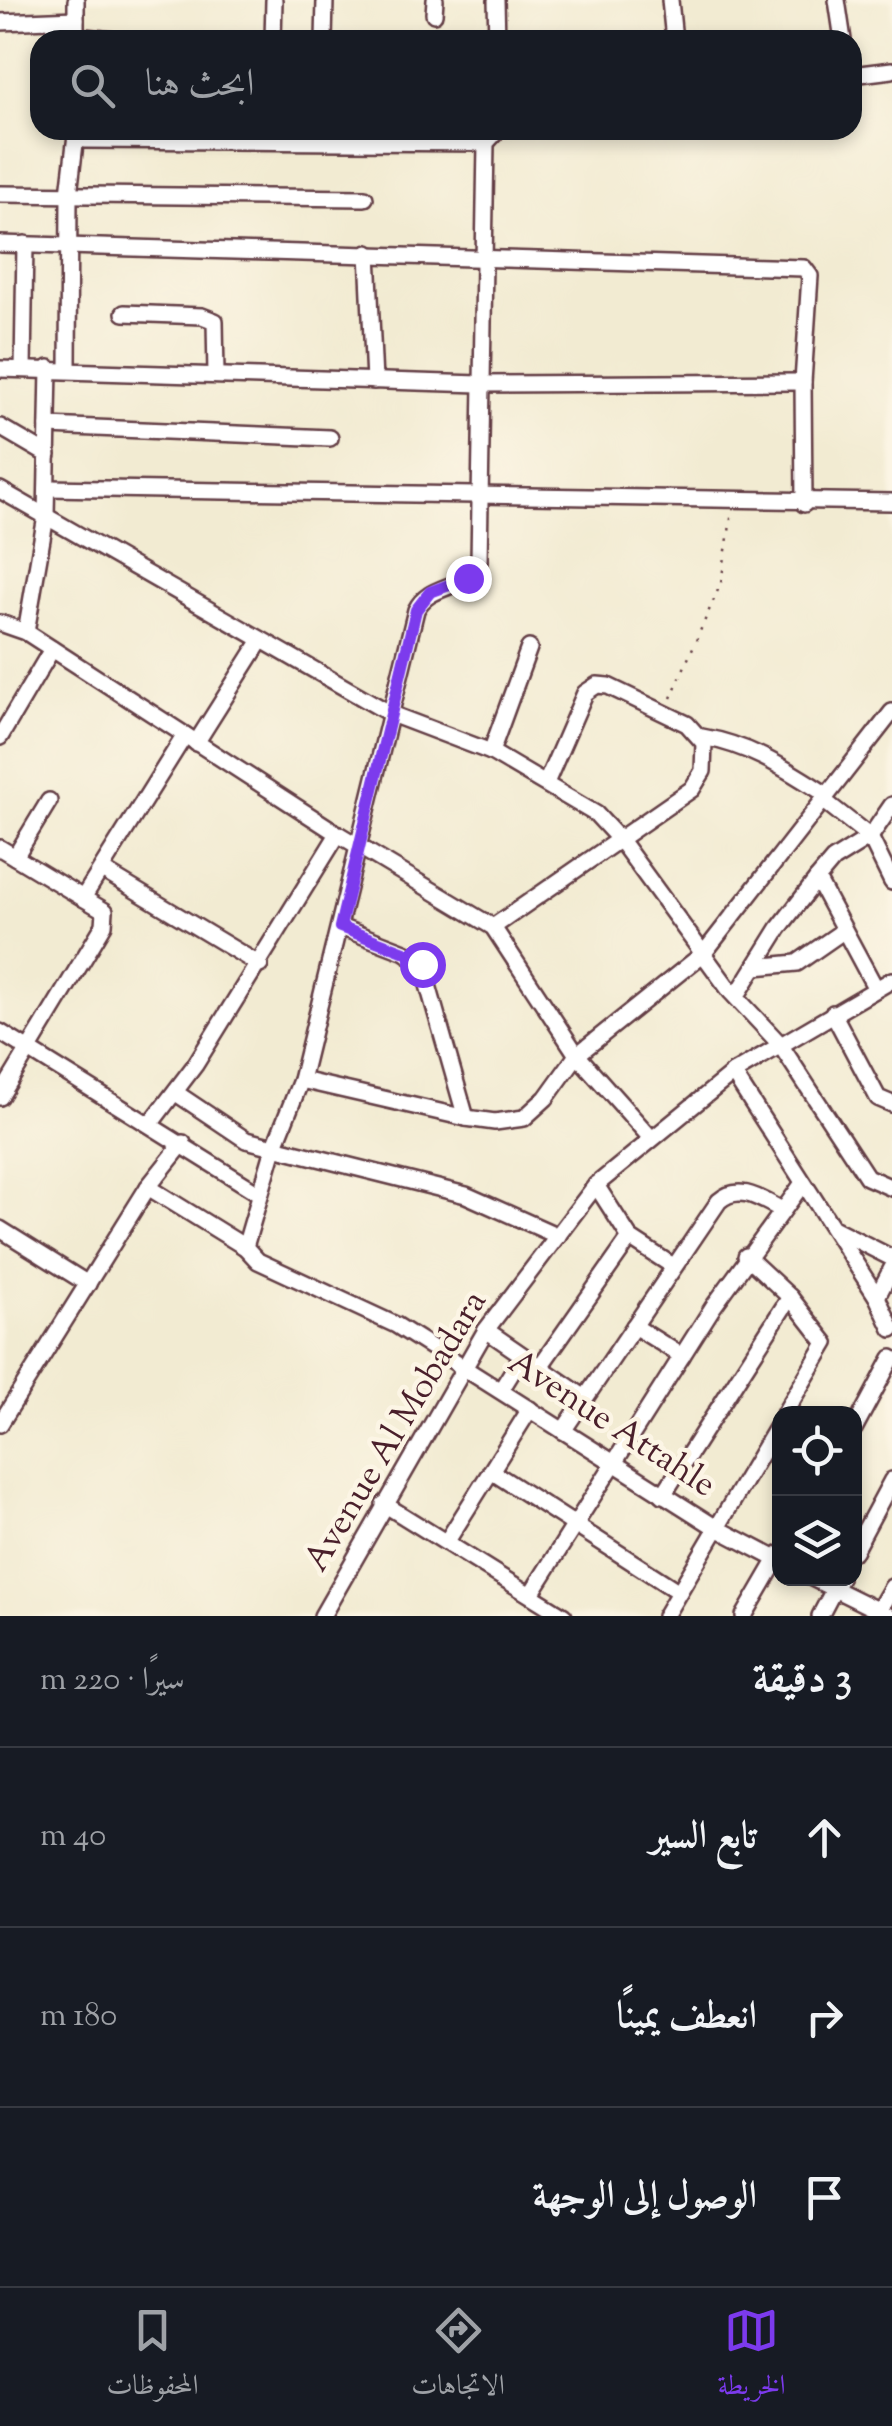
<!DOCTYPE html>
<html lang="ar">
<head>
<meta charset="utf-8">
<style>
	body { margin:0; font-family:"Sorts Mill Goudy",Amiri,serif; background:#20242c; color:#f1f3f6; direction:rtl }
	.controls { position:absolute; right:30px; bottom:30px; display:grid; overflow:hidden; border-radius:20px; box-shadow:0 5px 15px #0003 }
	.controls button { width:90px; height:90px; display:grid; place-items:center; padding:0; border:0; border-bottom:2px solid #363941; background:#171b24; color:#f1f3f6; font:50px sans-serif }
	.stop { position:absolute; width:30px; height:30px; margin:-22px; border:8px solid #7c3aed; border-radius:50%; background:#fff }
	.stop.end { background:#7c3aed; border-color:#fff; box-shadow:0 2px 10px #0008 }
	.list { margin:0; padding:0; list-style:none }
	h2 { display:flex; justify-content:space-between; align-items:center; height:130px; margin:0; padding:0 40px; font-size:42px }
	h2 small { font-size:32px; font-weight:400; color:#9ea1a6 }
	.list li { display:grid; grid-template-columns:65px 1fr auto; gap:30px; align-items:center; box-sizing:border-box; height:180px; padding:0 40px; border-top:2px solid #363941 }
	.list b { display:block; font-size:38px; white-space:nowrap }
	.list em { font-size:32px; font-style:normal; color:#9ea1a6 }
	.icon { flex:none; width:55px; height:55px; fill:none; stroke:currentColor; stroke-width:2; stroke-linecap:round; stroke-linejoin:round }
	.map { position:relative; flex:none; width:892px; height:1616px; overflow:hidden; direction:ltr }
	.search { position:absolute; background:#171b24; box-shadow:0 5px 15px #0003; left:30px; right:30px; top:30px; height:110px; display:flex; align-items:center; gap:25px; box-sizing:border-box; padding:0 35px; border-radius:30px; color:#9ea1a6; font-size:38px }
	.sheet { height:670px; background:#171b24 }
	nav { display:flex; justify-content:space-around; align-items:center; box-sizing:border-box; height:140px; border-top:2px solid #363941; background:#171b24; font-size:28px; color:#9ea1a6 }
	nav a { display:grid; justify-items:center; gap:5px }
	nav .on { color:#7c3aed }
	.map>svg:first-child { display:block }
</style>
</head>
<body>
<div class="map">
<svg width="892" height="1616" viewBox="0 0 892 1616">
	<rect width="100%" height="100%" fill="#fcf5e5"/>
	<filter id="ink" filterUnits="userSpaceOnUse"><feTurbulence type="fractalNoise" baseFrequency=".01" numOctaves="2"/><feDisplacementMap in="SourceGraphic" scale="20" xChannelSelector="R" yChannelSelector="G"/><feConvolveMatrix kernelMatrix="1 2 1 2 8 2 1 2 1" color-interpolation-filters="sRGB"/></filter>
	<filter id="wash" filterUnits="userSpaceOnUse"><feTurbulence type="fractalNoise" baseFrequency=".0048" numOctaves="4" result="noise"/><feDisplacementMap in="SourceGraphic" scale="40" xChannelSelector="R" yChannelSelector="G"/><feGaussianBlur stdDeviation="2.25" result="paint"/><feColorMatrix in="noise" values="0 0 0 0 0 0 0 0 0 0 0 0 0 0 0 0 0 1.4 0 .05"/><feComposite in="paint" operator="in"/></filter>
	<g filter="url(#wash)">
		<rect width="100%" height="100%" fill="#f2ebd2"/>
	</g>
	<g filter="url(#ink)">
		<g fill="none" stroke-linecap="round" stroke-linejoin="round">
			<g stroke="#633e44" stroke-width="20">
				<g id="minor">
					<path d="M76,0V40"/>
					<path d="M496,0L497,40"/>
					<path d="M670,0L674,40"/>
					<path d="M837,0L843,40"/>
					<path d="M434,14L435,0"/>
					<path d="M0,22L76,19"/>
					<path d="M76,36L113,40"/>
					<path d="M273,40L274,0"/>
					<path d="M324,40L325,0"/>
					<path d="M852,75L892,70"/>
					<path d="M74,130L85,140L486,143"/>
					<path d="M0,194L365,198"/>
					<path d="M0,244L804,268L810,276L803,382L804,504"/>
					<path d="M368,253L374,381"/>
					<path d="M124,313L202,316L215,321L216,375"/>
					<path d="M0,369L480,384L803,382"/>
					<path d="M23,369L25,244"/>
					<path d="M68,369L69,194L76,135"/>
					<path d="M48,426L330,438"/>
					<path d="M0,427L48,455"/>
					<path d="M47,488L892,502"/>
					<path d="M0,490L391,714L491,752L596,814L620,840L731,992L779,1043L867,1177L892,1188"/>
					<path d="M0,623L26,632L338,834L493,927L577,1055L650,1137"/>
					<path d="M26,632L46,516L49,368"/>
					<path d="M0,737L52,649"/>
					<path d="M702,737C751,745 786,769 827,795"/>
					<path d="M196,743L261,640"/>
					<path d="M491,752L529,648"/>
					<path d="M823,800L870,837L892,882"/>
					<path d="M0,848L83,898L185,735"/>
					<path d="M15,857L49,801"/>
					<path d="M102,870L260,965"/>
					<path d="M340,927L405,952L422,964L466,1118"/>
					<path d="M493,927L692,789L703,771L704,743L687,724L608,686L597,685L585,693L546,783"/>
					<path d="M755,967L797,963L843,931"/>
					<path d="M876,989L817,879L833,860L870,837L892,805"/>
					<path d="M736,997L779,928L817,879"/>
					<path d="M833,1013L878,1098L892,1104"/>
					<path d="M0,1032L260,1194"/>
					<path d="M733,1073L877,1297L892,1329"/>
					<path d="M301,1080L466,1118L495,1122L524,1118L546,1098L577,1055L704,953L892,712"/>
					<path d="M176,1093L246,1140L466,1195L558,1236"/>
					<path d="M0,1097L104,925L105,911L83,898"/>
					<path d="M151,1123L195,1065L338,834"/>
					<path d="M596,1185L630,1238L673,1266"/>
					<path d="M148,1187L245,1247L258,1261L396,1325L715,1527L780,1561"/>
					<path d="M0,1229L88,1284"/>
					<path d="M835,1229L892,1258"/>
					<path d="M245,1247L274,1148L301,1080L416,610C430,582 465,592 479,562L486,143L498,130"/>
					<path d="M746,1256L790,1297L826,1343L784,1414"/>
					<path d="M877,1297L892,1268"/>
					<path d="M634,1326L682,1356"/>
					<path d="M486,1330L585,1398"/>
					<path d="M539,1368L630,1238"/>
					<path d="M501,1390L522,1356"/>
					<path d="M0,1424L148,1187L183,1143"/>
					<path d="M854,1429L892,1358"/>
					<path d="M563,1431L719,1201C739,1183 761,1199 782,1210"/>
					<path d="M491,1471L679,1592"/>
					<path d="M663,1495L790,1297"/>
					<path d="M384,1504L564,1616"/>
					<path d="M447,1541L530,1409"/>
					<path d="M854,1551L892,1480"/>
					<path d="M812,1578L889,1616"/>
					<path d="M531,1594L713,1307L803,1183"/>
					<path d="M878,1611L892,1587"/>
					<path d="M322,1616L486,1330L596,1185L733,1073L892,980"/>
					<path d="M665,1616L780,1421"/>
					<path d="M744,1616L780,1554"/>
					<path d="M820,1616L840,1578"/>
				</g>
			</g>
			<path stroke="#633e44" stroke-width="2.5" stroke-dasharray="2.5 8" stroke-linecap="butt" d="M671,698L721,583L732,512"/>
			<use href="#minor" stroke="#fff" stroke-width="15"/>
		</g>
	</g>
	<g fill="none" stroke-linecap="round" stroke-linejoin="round" filter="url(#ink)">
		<path stroke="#7c3aed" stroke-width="12" d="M422,964L405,952L340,927L416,610L430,592L468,578"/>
	</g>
	<g text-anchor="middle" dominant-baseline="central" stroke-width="9" stroke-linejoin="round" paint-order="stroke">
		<g font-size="35" fill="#4a1f2b" stroke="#fcf5e5">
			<text transform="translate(611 1425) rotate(33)">Avenue Attahle</text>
			<text transform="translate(397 1432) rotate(-59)">Avenue Al Mobadara</text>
		</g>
	</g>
</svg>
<div class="controls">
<button><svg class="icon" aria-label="locate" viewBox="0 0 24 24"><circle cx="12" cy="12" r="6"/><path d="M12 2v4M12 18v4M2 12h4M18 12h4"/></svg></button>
<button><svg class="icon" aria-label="layers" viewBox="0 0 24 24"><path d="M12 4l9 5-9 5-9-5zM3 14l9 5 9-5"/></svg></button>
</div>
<div class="stop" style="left:422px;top:964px"></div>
<div class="stop end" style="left:468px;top:578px"></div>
<div class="search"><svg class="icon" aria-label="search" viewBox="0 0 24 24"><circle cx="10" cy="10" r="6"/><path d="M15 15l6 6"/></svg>ابحث هنا</div>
</div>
<section class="sheet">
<h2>3 دقيقة<small>سيرًا · 220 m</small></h2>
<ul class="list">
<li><svg class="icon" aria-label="ahead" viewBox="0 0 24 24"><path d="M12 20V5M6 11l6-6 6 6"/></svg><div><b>تابع السير</b></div><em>40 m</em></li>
<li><svg class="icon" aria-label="right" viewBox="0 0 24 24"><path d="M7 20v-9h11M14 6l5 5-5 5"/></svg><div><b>انعطف يمينًا</b></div><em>180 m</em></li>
<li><svg class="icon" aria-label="arrive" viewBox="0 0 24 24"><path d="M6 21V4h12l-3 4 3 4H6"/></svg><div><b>الوصول إلى الوجهة</b></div></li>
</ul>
</section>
<nav>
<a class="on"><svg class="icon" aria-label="map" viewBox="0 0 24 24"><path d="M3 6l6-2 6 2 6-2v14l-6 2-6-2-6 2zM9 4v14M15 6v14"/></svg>الخريطة</a>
<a><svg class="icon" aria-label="directions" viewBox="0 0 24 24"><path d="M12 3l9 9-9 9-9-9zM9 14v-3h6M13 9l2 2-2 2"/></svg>الاتجاهات</a>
<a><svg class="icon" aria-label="saved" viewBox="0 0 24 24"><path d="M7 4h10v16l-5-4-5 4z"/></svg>المحفوظات</a>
</nav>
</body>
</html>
